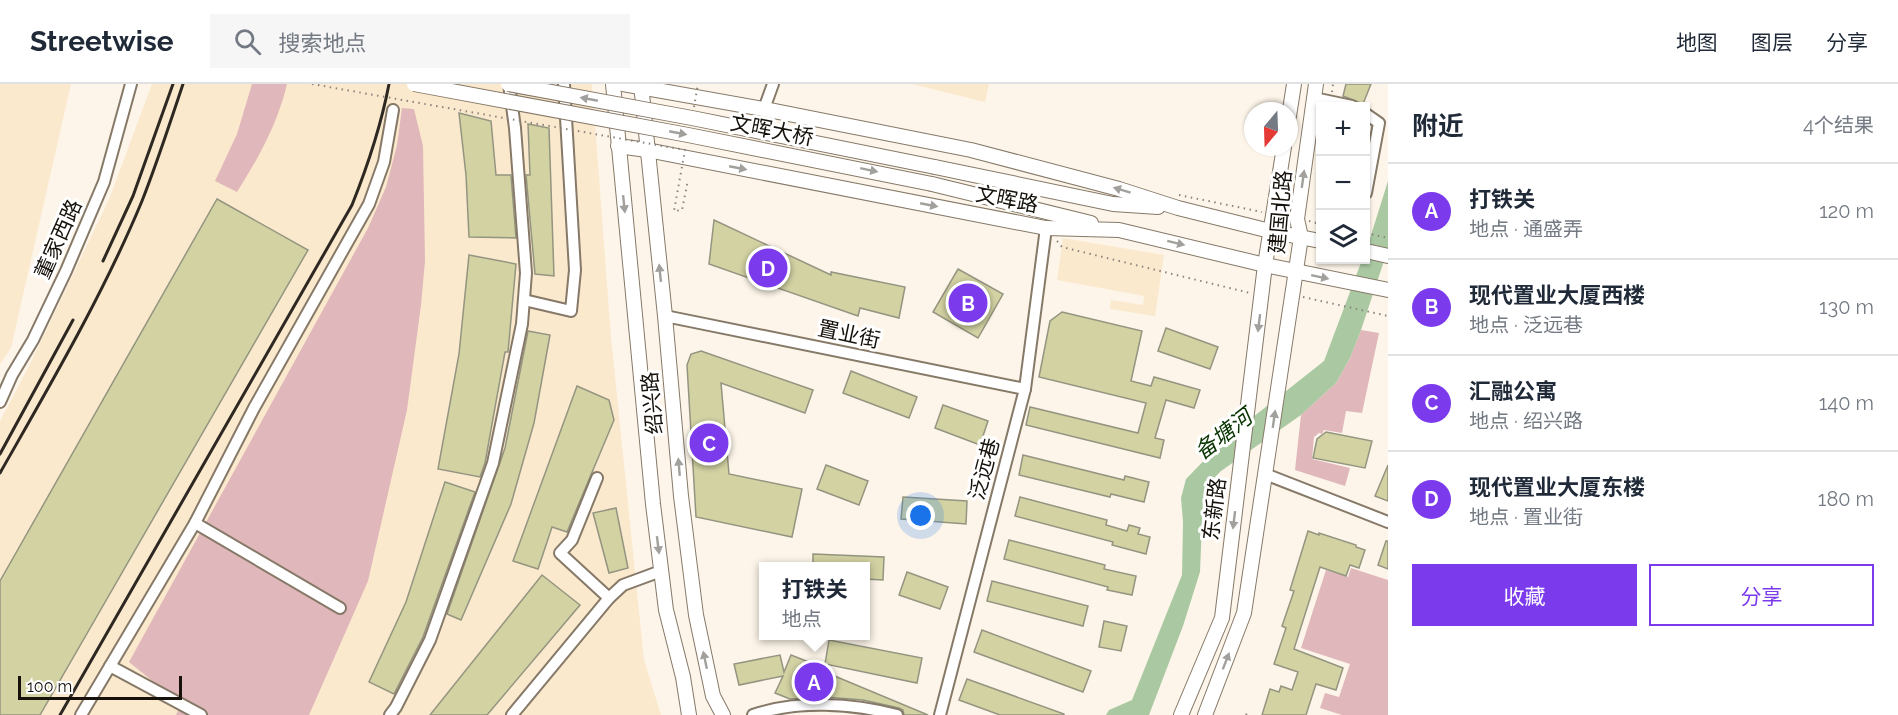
<!DOCTYPE html>
<html lang="zh">
<head>
<meta charset="utf-8">
<style>
	body { margin:0; font-family:Raleway,"Noto Sans SC",sans-serif; background:#f6f6f7; color:#1f2937 }
	.controls { position:absolute; right:18px; top:18px; display:grid; overflow:hidden; border-radius:0px; box-shadow:0 2px 4px #0004 }
	.controls button { width:54px; height:54px; display:grid; place-items:center; padding:0; border:0; border-bottom:2px solid #e0e1e3; background:#fff; color:#1f2937; font:30px sans-serif }
	.compass { position:absolute; left:1244px; top:18px; width:54px; height:54px; border-radius:50%; background:#fff; box-shadow:0 2px 4px #0004; rotate:199deg }
	.scale { position:absolute; left:18px; bottom:15px; width:164px; box-sizing:border-box; padding-left:6px; border:3px solid #16110b; border-top:0; font-size:16px; line-height:21px; white-space:nowrap; color:#16110b; -webkit-text-stroke:4px #fff; paint-order:stroke }
	.you { position:absolute; left:921px; top:432px; width:21px; height:21px; margin:-15px; border:4px solid #fff; border-radius:50%; background:#1a73e8; box-shadow:0 0 0 9px #1a73e833 }
	.badge { display:grid; place-items:center; width:39px; height:39px; border-radius:50%; background:#7c3aed; color:#fff; font-size:20px; font-weight:700 }
	.pin { position:absolute; translate:-50% -50%; border:3px solid #fff; box-shadow:0 2px 6px #0006 }
	.popup { position:absolute; left:759px; top:478px; width:111px; height:78px; box-sizing:border-box; display:grid; place-content:center; border-radius:0px; background:#fff; filter:drop-shadow(0 2px 4px #0005); font-size:20px; white-space:nowrap; color:#747a83 }
	.popup b { font-size:22px; color:#1f2937 }
	.popup::after { content:''; position:absolute; left:50%; top:100%; margin-left:-12px; border:12px solid transparent; border-top-color:#fff }
	.list { margin:0; padding:0; list-style:none }
	h2 { display:flex; justify-content:space-between; align-items:center; height:78px; margin:0; padding:0 24px; font-size:26px }
	h2 small { font-size:20px; font-weight:400; color:#747a83 }
	.list li { display:grid; grid-template-columns:39px 1fr auto; gap:18px; align-items:center; box-sizing:border-box; height:96px; padding:0 24px; border-top:2px solid #e0e1e3 }
	.list b { display:block; font-size:22px; white-space:nowrap }
	.list p { margin:0; font-size:20px; white-space:nowrap; color:#747a83 }
	.list em { font-size:20px; font-style:normal; color:#747a83 }
	.actions { display:flex; gap:12px; padding:18px 24px }
	.actions a { flex:1; padding:14px 0; border:2px solid #7c3aed; border-radius:0px; text-align:center; font-size:21px; color:#7c3aed }
	.actions .main { background:#7c3aed; color:#fff }
	.icon { flex:none; width:33px; height:33px; fill:none; stroke:currentColor; stroke-width:2; stroke-linecap:round; stroke-linejoin:round }
	.map { position:relative; flex:none; width:1388px; height:631px; overflow:hidden }
	header { display:flex; align-items:center; gap:36px; box-sizing:border-box; height:84px; padding:0 30px; background:#fff; border-bottom:2px solid #e0e1e3 }
	header strong { font-size:28px }
	nav { display:flex; gap:33px; margin-inline-start:auto; font-size:21px }
	.search { width:420px; height:54px; background:#f6f6f7; display:flex; align-items:center; gap:15px; box-sizing:border-box; padding:0 21px; border-radius:0px; color:#747a83; font-size:22px }
	main { display:flex }
	aside { flex:1; background:#fff }
	.map>svg:first-child { display:block }
</style>
</head>
<body>
<header>
<strong>Streetwise</strong>
<div class="search"><svg class="icon" aria-label="search" viewBox="0 0 24 24"><circle cx="10" cy="10" r="6"/><path d="M15 15l6 6"/></svg>搜索地点</div>
<nav><a>地图</a><a>图层</a><a>分享</a></nav>
</header>
<main>
<div class="map">
<svg width="1388" height="631" viewBox="0 0 1388 631">
	<rect width="100%" height="100%" fill="#fdf5e9"/>
	<g fill="#fbe9ce">
		<path d="M0,0H71L11,264L0,280Z"/>
		<path d="M152,0H592L611,253L644,576L661,631H0V337L29,282L110,113Z"/>
		<path d="M912,0H989L985,18Z"/>
		<path d="M1063,154L1164,171L1155,232L1110,225L1111,216L1143,221L1144,212L1057,196Z"/>
	</g>
	<g fill="#e0b7ba">
		<path d="M252,0H287C278,39 258,75 237,108L215,97L237,50Z"/>
		<path d="M402,24L414,25L423,62L425,177L421,221L407,326L368,497L309,631H176L181,620L129,578L368,144L386,103L397,61Z"/>
		<path d="M1361,246L1379,249L1362,329L1346,327L1342,349L1324,346L1322,350L1319,349L1314,353L1312,375L1350,384L1345,402L1295,386L1301,331L1336,299L1350,274Z"/>
		<path d="M1351,484L1388,496V631H1342L1320,624L1325,609L1339,613L1350,580L1301,564L1326,486L1348,493Z"/>
	</g>
	<path fill="#aac9a3" d="M1388,97V165L1361,246L1350,274L1336,299L1301,331L1221,387L1208,400L1203,414L1200,488L1183,542L1149,631H1106L1109,626L1132,616L1182,491L1183,438L1181,414L1186,395L1224,356L1324,277L1362,176H1366V167Z"/>
	<g fill="#d2d2a3" stroke="#949580" stroke-width="1.5">
		<path d="M1346,0H1371L1363,20L1343,12Z"/>
		<path d="M459,29L491,37L496,91H511L516,154L469,153L466,91Z"/>
		<path d="M528,40L549,44L554,192L535,190L526,91H530Z"/>
		<path d="M217,115L308,166L40,631H0V497Z"/>
		<path d="M714,136L831,191V188L905,203L899,234L860,224L858,232L709,180Z"/>
		<path d="M469,171L516,180L508,268H505L485,379L480,393L438,385L459,270Z"/>
		<path d="M958,185L1003,210L978,254L933,228Z"/>
		<path d="M1062,228L1142,247L1131,297L1151,302L1154,293L1200,306L1194,324L1166,316L1155,354L1164,356L1160,374L1026,341L1030,323L1138,349L1146,319L1039,293L1050,237Z"/>
		<path d="M1166,244L1218,263L1210,285L1158,267Z"/>
		<path d="M528,247L550,251L534,339L511,420L461,536L447,530L505,364Z"/>
		<path d="M701,267L813,306L805,329L721,299L729,390L802,405L792,453L696,433L687,281L691,270Z"/>
		<path d="M851,287L917,313L909,334L843,309Z"/>
		<path d="M577,302L609,316L614,336L567,448L552,443L538,485L513,477Z"/>
		<path d="M943,321L988,337L980,361L935,344Z"/>
		<path d="M1326,348L1372,357L1365,384L1313,374L1317,355Z"/>
		<path d="M1023,371L1124,396L1125,392L1149,398L1144,418L1111,410L1110,413L1019,391Z"/>
		<path d="M826,381L868,397L859,421L817,405Z"/>
		<path d="M1388,381V417L1375,412Z"/>
		<path d="M445,398L475,408L423,553L394,610L369,598L406,518Z"/>
		<path d="M903,413L967,417L966,440L901,435Z"/>
		<path d="M1020,413L1107,436L1106,441L1127,447L1129,441L1140,444L1138,450L1150,453L1146,470L1112,461L1113,458L1015,432Z"/>
		<path d="M616,424L628,484L609,489L593,429Z"/>
		<path d="M1308,447L1319,451V449L1356,461V463L1365,466L1359,484L1350,481L1346,492L1320,483L1294,565L1343,584L1336,606L1316,600L1306,631H1262L1270,605L1279,608L1281,602L1292,606L1298,588L1274,580L1286,544L1282,542L1294,507L1290,506Z"/>
		<path d="M1009,456L1105,481L1104,485L1136,492L1132,511L1107,506L1108,503L1004,475Z"/>
		<path d="M1386,457H1388V485L1378,481Z"/>
		<path d="M813,470L884,473L883,496L865,495V483H813Z"/>
		<path d="M907,488L948,503L940,525L899,511Z"/>
		<path d="M542,491L580,521L487,631H430Z"/>
		<path d="M992,497L1088,522L1083,542L987,517Z"/>
		<path d="M1104,537L1127,542L1121,567L1099,563Z"/>
		<path d="M982,546L1091,587L1083,608L974,568Z"/>
		<path d="M829,556L922,574L917,599L825,580Z"/>
		<path d="M780,571L784,588L791,571L814,580L813,583L928,631H904L903,626L899,624L863,616L825,613L790,615L775,609L783,592L739,601L734,580Z"/>
		<path d="M967,595L1064,630V631H1000L959,616Z"/>
	</g>
	<g fill="none" stroke-linecap="round" stroke-linejoin="round">
		<g stroke="#867968" stroke-width="14">
			<g id="minor">
				<path d="M1314,14L1352,22"/>
				<path d="M764,25L773,0"/>
				<path d="M1366,30L1379,39L1366,109"/>
				<path d="M524,216L571,227L575,186L564,0"/>
				<path d="M665,232L1025,305"/>
				<path d="M0,318L12,291L33,256L66,187L104,98L131,0"/>
				<path d="M1265,390L1388,438"/>
				<path d="M597,394L572,456L560,469L609,514"/>
				<path d="M195,439L340,524"/>
				<path d="M110,582L201,631"/>
				<path d="M81,631L195,439L254,324L369,120L384,78L393,26"/>
				<path d="M390,631L396,623L430,556L493,379L522,240L526,189L515,44L509,0"/>
				<path d="M512,631L609,514L623,501L661,487"/>
				<path d="M753,631C797,616 852,619 897,631"/>
				<path d="M940,631L1025,305L1046,144"/>
			</g>
		</g>
		<g stroke="#867968" stroke-width="16">
			<g id="major">
				<path d="M613,0L653,420L666,526L683,593L689,631"/>
				<path d="M623,0L764,25L971,66L1119,105L1178,124L1270,147L1320,157"/>
				<path d="M641,0L665,232L681,412L696,531L713,612L723,631"/>
				<path d="M1289,32L1294,0"/>
				<path d="M618,62L647,66L1046,144L1119,146L1265,181L1388,206"/>
				<path d="M935,83L1113,120L1158,123"/>
				<path d="M932,100L1091,139"/>
				<path d="M1366,167L1388,172"/>
				<path d="M1181,631L1222,534L1265,181L1284,63"/>
				<path d="M1205,631L1244,529L1301,153L1297,135L1316,0"/>
			</g>
		</g>
		<g stroke="#8a847b" stroke-width="2" stroke-dasharray="1.5 4.5" stroke-linecap="butt">
			<path d="M1332,8L1333,0"/>
			<path d="M1320,98L1317,124L1320,136"/>
			<path d="M1179,111L1262,128"/>
			<path d="M1309,137L1320,140"/>
			<path d="M1366,149L1388,154"/>
			<path d="M1057,157L1062,163L1250,209"/>
			<path d="M1303,213L1388,232"/>
			<path d="M1246,631L1247,629"/>
		</g>
		<use href="#minor" stroke="#fff" stroke-width="10"/>
		<use href="#major" stroke="#fff" stroke-width="14"/>
		<g stroke="#2d2821" stroke-width="3">
			<path d="M103,177L133,112L173,0"/>
			<path d="M0,370L73,236"/>
			<path d="M0,389C50,301 103,211 142,117C157,79 170,39 183,0"/>
			<path d="M60,631L352,121C368,81 381,42 389,0"/>
		</g>
		<g stroke="#867968" stroke-width="16" stroke-linecap="butt">
			<g id="major-bridge">
				<path d="M414,0L688,51L932,100"/>
				<path d="M508,0L692,34L935,83"/>
			</g>
		</g>
		<g stroke="#8a847b" stroke-width="2" stroke-dasharray="1.5 4.5" stroke-linecap="butt">
			<path d="M312,0L685,66L674,127L682,126L688,96"/>
			<path d="M694,23L698,0"/>
		</g>
		<use href="#major-bridge" stroke="#fff" stroke-width="14"/>
	</g>
	<defs><path id="oneway-solid" d="M-6-.8H1V-3.2L6.5 0L1 3.2V.8H-6Z" transform="scale(1.5)"/></defs>
	<g fill="#a2a09d">
		<use href="#oneway-solid" transform="translate(589 15) rotate(-169)"/>
		<use href="#oneway-solid" transform="translate(678 49) rotate(11)"/>
		<use href="#oneway-solid" transform="translate(738 84) rotate(11)"/>
		<use href="#oneway-solid" transform="translate(869 86) rotate(12)"/>
		<use href="#oneway-solid" transform="translate(1303 95) rotate(-82)"/>
		<use href="#oneway-solid" transform="translate(1122 106) rotate(-163)"/>
		<use href="#oneway-solid" transform="translate(624 120) rotate(84)"/>
		<use href="#oneway-solid" transform="translate(929 121) rotate(11)"/>
		<use href="#oneway-solid" transform="translate(1176 159) rotate(14)"/>
		<use href="#oneway-solid" transform="translate(660 189) rotate(-96)"/>
		<use href="#oneway-solid" transform="translate(1320 193) rotate(12)"/>
		<use href="#oneway-solid" transform="translate(1259 239) rotate(97)"/>
		<use href="#oneway-solid" transform="translate(1274 335) rotate(-82)"/>
		<use href="#oneway-solid" transform="translate(679 383) rotate(-95)"/>
		<use href="#oneway-solid" transform="translate(1234 436) rotate(97)"/>
		<use href="#oneway-solid" transform="translate(658 461) rotate(83)"/>
		<use href="#oneway-solid" transform="translate(705 576) rotate(-102)"/>
		<use href="#oneway-solid" transform="translate(1226 577) rotate(-69)"/>
	</g>
	<g text-anchor="middle" dominant-baseline="central" stroke-width="6" stroke-linejoin="round" paint-order="stroke">
		<g font-size="21" fill="#16110b" stroke="#fff">
			<text transform="translate(772 46) rotate(11)">文晖大桥</text>
			<text transform="translate(1007 115) rotate(11)">文晖路</text>
			<text transform="translate(1280 128) rotate(-85)">建国北路</text>
			<text transform="translate(58 155) rotate(-66)">董家西路</text>
			<text transform="translate(849 250) rotate(12)">置业街</text>
			<text transform="translate(652 319) rotate(-95)">绍兴路</text>
			<text transform="translate(984 385) rotate(-75)">泛远巷</text>
			<text transform="translate(1214 425) rotate(-83)">东新路</text>
		</g>
		<g font-size="22" font-style="italic" fill="#083400" stroke="#fff">
			<text transform="translate(1223 350) rotate(-38)">备塘河</text>
		</g>
	</g>
</svg>
<div class="controls">
<button>+</button>
<button>−</button>
<button><svg class="icon" aria-label="layers" viewBox="0 0 24 24"><path d="M12 4l9 5-9 5-9-5zM3 14l9 5 9-5"/></svg></button>
</div>
<svg class="compass" viewBox="-18 -18 36 36"><path d="M0-13l5 13h-10z" fill="#e53935"/><path d="M0 13l5-13h-10z" fill="#747a83"/></svg>
<div class="scale">100 m</div>
<div class="you"></div>
<div class="pin badge" style="left:814px;top:598px">A</div>
<div class="popup"><b>打铁关</b>地点</div>
<div class="pin badge" style="left:968px;top:219px">B</div>
<div class="pin badge" style="left:709px;top:359px">C</div>
<div class="pin badge" style="left:768px;top:184px">D</div>
</div>
<aside>
<h2>附近<small>4个结果</small></h2>
<ul class="list">
<li><span class="badge">A</span><div><b>打铁关</b><p>地点 · 通盛弄</p></div><em>120 m</em></li>
<li><span class="badge">B</span><div><b>现代置业大厦西楼</b><p>地点 · 泛远巷</p></div><em>130 m</em></li>
<li><span class="badge">C</span><div><b>汇融公寓</b><p>地点 · 绍兴路</p></div><em>140 m</em></li>
<li><span class="badge">D</span><div><b>现代置业大厦东楼</b><p>地点 · 置业街</p></div><em>180 m</em></li>
</ul>
<div class="actions"><a class="main">收藏</a><a>分享</a></div>
</aside>
</main>
</body>
</html>
